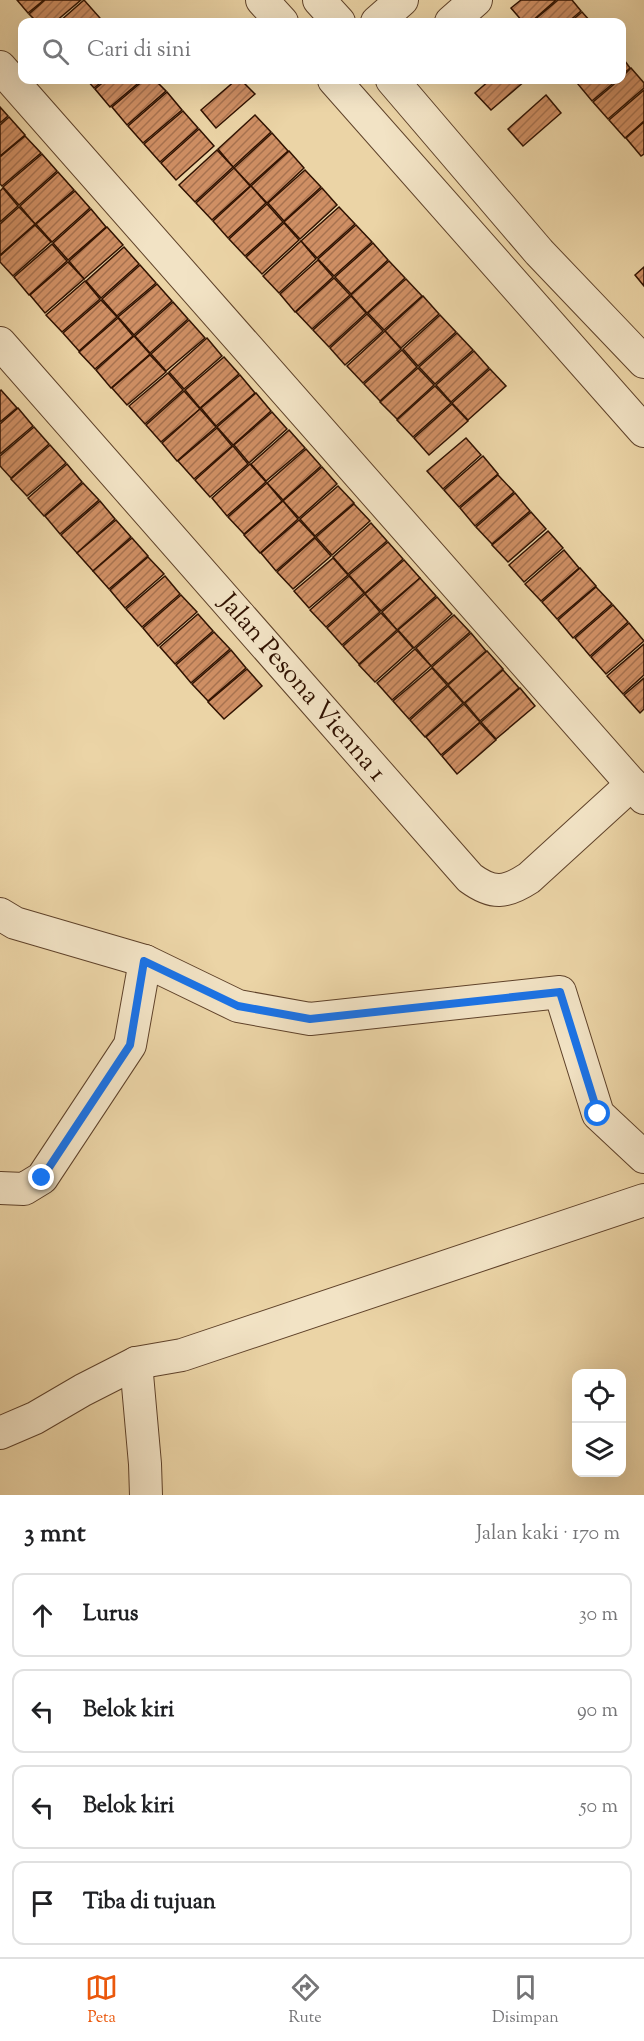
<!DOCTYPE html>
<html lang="id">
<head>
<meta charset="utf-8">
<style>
	body { margin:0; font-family:"Sorts Mill Goudy",serif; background:#f6f6f6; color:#202124 }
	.controls { position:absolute; right:18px; bottom:18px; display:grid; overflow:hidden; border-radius:12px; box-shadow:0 6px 24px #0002 }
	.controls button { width:54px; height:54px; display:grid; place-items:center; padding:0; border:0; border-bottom:2px solid #e0e0e0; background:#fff; color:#202124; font:30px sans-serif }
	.stop { position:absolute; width:18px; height:18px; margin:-14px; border:4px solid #1a73e8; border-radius:50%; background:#fff }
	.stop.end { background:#1a73e8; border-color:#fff; box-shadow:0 2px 6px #0008 }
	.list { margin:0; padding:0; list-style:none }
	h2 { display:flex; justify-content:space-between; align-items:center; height:78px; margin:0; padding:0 24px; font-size:26px }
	h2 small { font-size:20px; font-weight:400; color:#757577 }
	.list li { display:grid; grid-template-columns:39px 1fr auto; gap:18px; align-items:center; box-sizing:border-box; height:84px; margin:0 12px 12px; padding:0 12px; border:2px solid #e0e0e0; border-radius:12px }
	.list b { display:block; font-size:22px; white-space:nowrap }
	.list em { font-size:20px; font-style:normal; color:#757577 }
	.icon { flex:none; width:33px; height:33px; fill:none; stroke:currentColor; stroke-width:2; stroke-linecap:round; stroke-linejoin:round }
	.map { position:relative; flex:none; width:644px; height:1495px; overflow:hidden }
	.search { position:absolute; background:#fff; box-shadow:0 6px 24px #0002; left:18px; right:18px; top:18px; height:66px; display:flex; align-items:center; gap:15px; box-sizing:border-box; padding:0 21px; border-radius:12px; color:#757577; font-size:22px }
	.sheet { height:462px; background:#fff }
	nav { display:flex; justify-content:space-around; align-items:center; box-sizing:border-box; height:84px; border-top:2px solid #e0e0e0; background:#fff; font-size:16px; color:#757577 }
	nav a { display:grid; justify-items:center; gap:3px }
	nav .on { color:#ea580c }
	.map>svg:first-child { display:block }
</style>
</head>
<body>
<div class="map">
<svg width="644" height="1495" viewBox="0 0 644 1495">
	<defs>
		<pattern id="building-hatch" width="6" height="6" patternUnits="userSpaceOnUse" patternTransform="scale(1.5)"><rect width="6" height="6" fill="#cf8f64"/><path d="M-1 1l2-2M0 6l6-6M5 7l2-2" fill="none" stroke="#a87350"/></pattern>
	</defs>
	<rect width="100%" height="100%" fill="#ebd4a6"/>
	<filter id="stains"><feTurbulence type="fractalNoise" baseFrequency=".00333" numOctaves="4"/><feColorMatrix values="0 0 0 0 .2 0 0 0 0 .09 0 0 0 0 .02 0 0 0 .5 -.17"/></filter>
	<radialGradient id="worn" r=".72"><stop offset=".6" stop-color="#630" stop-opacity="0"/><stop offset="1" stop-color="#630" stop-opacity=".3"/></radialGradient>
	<g fill="url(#building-hatch)" stroke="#301201" stroke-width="1.5">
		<path d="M17,0H44L28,13Z"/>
		<path d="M45,0H81L55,22H37L29,14Z"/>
		<path d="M84,0L100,18L94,22H59Z"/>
		<path d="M521,0H556L531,22H523L511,8Z"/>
		<path d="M558,0H572L581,11L568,22H532Z"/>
		<path d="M582,12L591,22H570Z"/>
		<path d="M622,57L630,68L622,75Z"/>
		<path d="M631,68L644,83V88L608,119L593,102L619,80H622V77Z"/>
		<path d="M87,80H104L94,88Z"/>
		<path d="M106,80H142L110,107L95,89Z"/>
		<path d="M144,80H155L166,91L127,125L112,107Z"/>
		<path d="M236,80H241L255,94L216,128L201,110Z"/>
		<path d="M490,80H526L491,110L475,93Z"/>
		<path d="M581,80H617L592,101L577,83Z"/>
		<path d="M644,90V121L625,138L609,120Z"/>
		<path d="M167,92L182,110L143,143L128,126Z"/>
		<path d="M546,95L561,113L523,146L508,129Z"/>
		<path d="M0,107L8,116L0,123Z"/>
		<path d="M183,111L198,128L160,162L144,144Z"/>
		<path d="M255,115L271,132L233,167L218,149Z"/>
		<path d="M9,117L25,135L0,156V125Z"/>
		<path d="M644,122V154L641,156L626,138Z"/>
		<path d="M199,129L214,146L176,180L161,163Z"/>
		<path d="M272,133L288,151L250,185L234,168Z"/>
		<path d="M25,136L41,153L2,186L0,184V157Z"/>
		<path d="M217,150L233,167L195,202L179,185Z"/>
		<path d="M289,151L304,168L267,203L251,186Z"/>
		<path d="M42,154L57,171L19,205L3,187Z"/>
		<path d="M234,168L250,186L212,220L196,203Z"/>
		<path d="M305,170L321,187L284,221L268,203Z"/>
		<path d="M58,172L74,190L35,224L20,206Z"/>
		<path d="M251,186L266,203L228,238L213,221Z"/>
		<path d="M3,188L18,206L0,222V191Z"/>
		<path d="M322,188L337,205L300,239L284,222Z"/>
		<path d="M75,191L90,208L52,242L36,224Z"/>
		<path d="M267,204L283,222L245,256L229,239Z"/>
		<path d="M19,207L35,224L0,255V224Z"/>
		<path d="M339,207L355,224L317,258L301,241Z"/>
		<path d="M91,209L106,227L68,260L53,243Z"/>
		<path d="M284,223L299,240L262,274L246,257Z"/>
		<path d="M35,225L51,242L13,276L0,262V256Z"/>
		<path d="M356,225L372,242L334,276L318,259Z"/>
		<path d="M107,227L123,245L84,279L69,261Z"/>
		<path d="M301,241L316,259L279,293L263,276Z"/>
		<path d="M373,243L388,260L351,294L335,277Z"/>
		<path d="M52,244L67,261L29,295L14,277Z"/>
		<path d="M124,247L139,264L101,298L86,281Z"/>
		<path d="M318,260L333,277L295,312L280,294Z"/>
		<path d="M389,261L405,278L367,313L351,295Z"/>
		<path d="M68,262L84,279L45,313L30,295Z"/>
		<path d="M140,265L156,283L117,316L102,299Z"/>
		<path d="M644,267V286L635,275Z"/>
		<path d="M334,278L350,295L312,329L296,312Z"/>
		<path d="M406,279L422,296L384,330L368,313Z"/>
		<path d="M85,281L100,299L62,332L46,315Z"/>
		<path d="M157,284L172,301L134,335L118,317Z"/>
		<path d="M351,296L366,313L329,347L313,330Z"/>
		<path d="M423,296L439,314L401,348L385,331Z"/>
		<path d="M101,300L117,317L79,351L63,333Z"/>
		<path d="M173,302L188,319L150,353L135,336Z"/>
		<path d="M367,314L383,331L345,365L330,348Z"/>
		<path d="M440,315L456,332L418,366L403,349Z"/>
		<path d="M118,318L133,336L95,369L79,352Z"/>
		<path d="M189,320L205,338L166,371L151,354Z"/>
		<path d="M385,331L401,349L363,383L347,366Z"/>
		<path d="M457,333L473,350L435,384L419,367Z"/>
		<path d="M134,336L150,354L111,388L96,370Z"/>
		<path d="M207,338L222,356L184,389L169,372Z"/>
		<path d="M402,350L417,367L380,401L364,384Z"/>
		<path d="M474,351L489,368L451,402L436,385Z"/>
		<path d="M150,355L166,372L127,405L112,388Z"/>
		<path d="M224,357L239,374L200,408L185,390Z"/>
		<path d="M418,368L434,385L397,419L380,402Z"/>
		<path d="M490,369L506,386L468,420L452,403Z"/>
		<path d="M168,373L183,390L145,424L129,406Z"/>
		<path d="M240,375L255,393L216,426L201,408Z"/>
		<path d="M435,386L451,403L413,437L397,420Z"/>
		<path d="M1,390L17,408L0,422V391Z"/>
		<path d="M184,391L200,409L161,442L146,425Z"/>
		<path d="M256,393L271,411L233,445L217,427Z"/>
		<path d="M452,404L468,421L429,455L414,438Z"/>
		<path d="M18,408L33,426L0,454V424Z"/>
		<path d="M200,409L216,427L177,461L162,443Z"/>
		<path d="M272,412L287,429L249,463L234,445Z"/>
		<path d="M34,427L49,444L11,478L0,466V456Z"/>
		<path d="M217,428L232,446L194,479L178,461Z"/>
		<path d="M289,430L305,448L266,481L251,464Z"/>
		<path d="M466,438L481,455L443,489L427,471Z"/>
		<path d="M50,445L66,463L27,496L11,479Z"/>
		<path d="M233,446L248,464L210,497L195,480Z"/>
		<path d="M306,449L321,466L283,500L267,483Z"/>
		<path d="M483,456L498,474L459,507L444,490Z"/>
		<path d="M67,464L82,482L44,516L28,498Z"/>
		<path d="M250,464L266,482L227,516L212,498Z"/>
		<path d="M322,467L337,484L299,518L283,501Z"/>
		<path d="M498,475L514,492L475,526L460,508Z"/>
		<path d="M83,483L99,500L60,534L45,516Z"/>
		<path d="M267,483L282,501L244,534L228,517Z"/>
		<path d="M338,486L354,503L315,536L300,519Z"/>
		<path d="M515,493L530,511L492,544L476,527Z"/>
		<path d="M100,501L115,519L77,553L61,535Z"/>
		<path d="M283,501L298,519L260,553L244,535Z"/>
		<path d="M354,504L370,521L332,555L316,537Z"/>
		<path d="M531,512L546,529L508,562L492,545Z"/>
		<path d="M116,520L131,537L93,571L77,553Z"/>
		<path d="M299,520L315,537L276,571L261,553Z"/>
		<path d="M371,523L387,541L348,574L333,557Z"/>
		<path d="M548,531L563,548L524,582L509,565Z"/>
		<path d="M132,538L148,556L109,589L93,571Z"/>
		<path d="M315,538L331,556L293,589L277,572Z"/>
		<path d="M388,542L403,559L365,593L349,575Z"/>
		<path d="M564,550L579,568L541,601L525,584Z"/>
		<path d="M148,557L164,574L125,608L110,590Z"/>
		<path d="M333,558L348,575L309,608L294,591Z"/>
		<path d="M404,560L420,578L381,611L365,594Z"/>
		<path d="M580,568L596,586L557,619L542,602Z"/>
		<path d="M165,576L180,594L142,627L126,609Z"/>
		<path d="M349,576L364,593L326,627L310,610Z"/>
		<path d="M420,578L436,596L397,630L382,612Z"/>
		<path d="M596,587L612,604L573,638L558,620Z"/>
		<path d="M365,594L380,612L342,645L327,628Z"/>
		<path d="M181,595L197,612L158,646L143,628Z"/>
		<path d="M437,597L452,614L414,648L398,630Z"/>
		<path d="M613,605L628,622L590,656L575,638Z"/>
		<path d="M381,613L397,630L359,664L343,646Z"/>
		<path d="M198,614L213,631L175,664L160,647Z"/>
		<path d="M454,615L470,632L431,666L416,648Z"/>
		<path d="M629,623L644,641L606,674L591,657Z"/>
		<path d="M398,631L413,648L375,682L359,665Z"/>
		<path d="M214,632L230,649L191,683L176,665Z"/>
		<path d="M471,633L486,651L448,684L432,667Z"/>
		<path d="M644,644V675L623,694L607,676Z"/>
		<path d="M415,649L431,666L392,700L377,683Z"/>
		<path d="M231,650L246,668L208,701L192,684Z"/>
		<path d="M487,651L503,669L464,703L448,685Z"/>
		<path d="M432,668L447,685L409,719L393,701Z"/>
		<path d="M247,669L262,686L224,719L208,702Z"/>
		<path d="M503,670L519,688L480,721L465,703Z"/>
		<path d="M644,678V709L640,713L624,695Z"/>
		<path d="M448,686L463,703L425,737L410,720Z"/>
		<path d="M520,688L535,706L496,739L481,722Z"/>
		<path d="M464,704L480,722L441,755L426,737Z"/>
		<path d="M480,723L496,740L457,774L442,756Z"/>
	</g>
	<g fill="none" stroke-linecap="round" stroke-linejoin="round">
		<g stroke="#5f422a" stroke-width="34">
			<g id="minor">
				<path d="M262,0L282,22"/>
				<path d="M319,0L339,22"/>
				<path d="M377,22L402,0"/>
				<path d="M451,22L476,0"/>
				<path d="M0,67L644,798"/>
				<path d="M334,80L644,431"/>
				<path d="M392,80L539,252L644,362"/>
				<path d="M0,343L470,878C493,895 506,893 529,878L632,784"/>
				<path d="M0,914L15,923L145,961L238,1006L310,1019L560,992L598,1114L644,1157"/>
				<path d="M0,1188L24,1189L42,1178L130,1045L145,961"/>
				<path d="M136,1363L145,1464L146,1495"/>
				<path d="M0,1433L35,1418L83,1390L136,1363L182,1355L644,1200"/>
			</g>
		</g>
		<use href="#minor" stroke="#f2e3c5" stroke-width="32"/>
	</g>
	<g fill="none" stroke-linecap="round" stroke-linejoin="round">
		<path stroke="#1a73e8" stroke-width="8" d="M42,1178L130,1045L144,961L238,1006L310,1019L560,992L598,1114"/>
	</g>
	<g text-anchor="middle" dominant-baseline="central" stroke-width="6" stroke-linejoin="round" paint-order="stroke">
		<g font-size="26" fill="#301201" stroke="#f2e3c5">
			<text transform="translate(302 688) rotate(49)">Jalan Pesona Vienna 1</text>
		</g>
	</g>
	<rect width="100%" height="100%" filter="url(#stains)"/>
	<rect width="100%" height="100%" fill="url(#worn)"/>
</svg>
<div class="controls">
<button><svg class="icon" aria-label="locate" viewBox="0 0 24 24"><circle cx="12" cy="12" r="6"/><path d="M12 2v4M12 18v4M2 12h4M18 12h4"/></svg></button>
<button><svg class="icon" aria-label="layers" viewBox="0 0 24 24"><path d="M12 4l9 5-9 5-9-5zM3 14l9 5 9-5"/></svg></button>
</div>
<div class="stop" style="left:598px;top:1114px"></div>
<div class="stop end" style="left:42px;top:1178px"></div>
<div class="search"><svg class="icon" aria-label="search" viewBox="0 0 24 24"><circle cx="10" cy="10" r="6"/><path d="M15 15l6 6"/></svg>Cari di sini</div>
</div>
<section class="sheet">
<h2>3 mnt<small>Jalan kaki · 170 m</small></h2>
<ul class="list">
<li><svg class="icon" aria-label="ahead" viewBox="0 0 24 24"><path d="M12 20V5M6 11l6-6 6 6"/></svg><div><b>Lurus</b></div><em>30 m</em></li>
<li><svg class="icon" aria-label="left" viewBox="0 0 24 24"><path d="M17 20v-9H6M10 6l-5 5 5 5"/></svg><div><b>Belok kiri</b></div><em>90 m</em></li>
<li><svg class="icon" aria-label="left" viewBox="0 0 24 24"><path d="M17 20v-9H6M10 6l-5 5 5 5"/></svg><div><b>Belok kiri</b></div><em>50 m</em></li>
<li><svg class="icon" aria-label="arrive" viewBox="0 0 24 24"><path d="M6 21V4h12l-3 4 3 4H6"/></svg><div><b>Tiba di tujuan</b></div></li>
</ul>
</section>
<nav>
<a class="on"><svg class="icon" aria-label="map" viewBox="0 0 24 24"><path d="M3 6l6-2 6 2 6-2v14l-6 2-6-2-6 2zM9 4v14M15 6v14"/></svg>Peta</a>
<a><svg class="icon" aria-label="directions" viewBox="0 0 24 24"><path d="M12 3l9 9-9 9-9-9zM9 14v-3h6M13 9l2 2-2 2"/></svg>Rute</a>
<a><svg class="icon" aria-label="saved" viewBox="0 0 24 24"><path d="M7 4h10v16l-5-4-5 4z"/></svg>Disimpan</a>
</nav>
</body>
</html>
